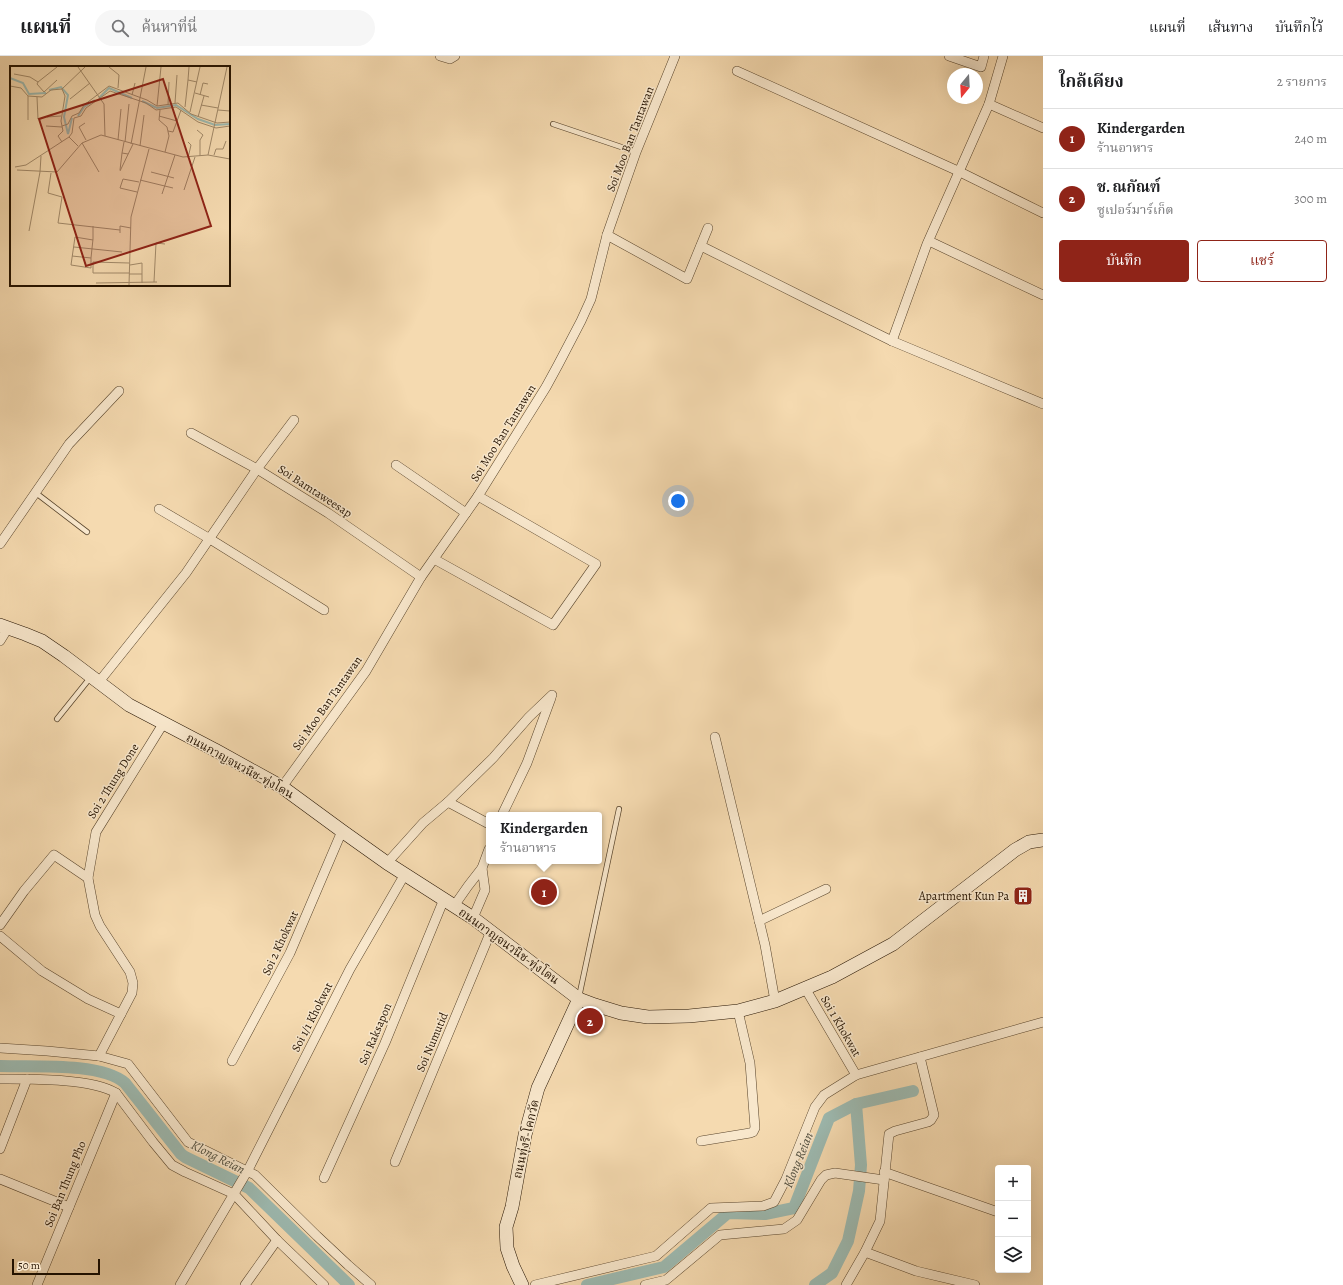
<!DOCTYPE html>
<html lang="th">
<head>
<meta charset="utf-8">
<style>
	body { margin:0; font-family:Alegreya,"Noto Serif Thai",serif; background:#f6f6f6; color:#202124 }
	.controls { position:absolute; right:12px; bottom:12px; display:grid; overflow:hidden; border-radius:4px; box-shadow:0 4px 16px #0002 }
	.controls button { width:36px; height:36px; display:grid; place-items:center; padding:0; border:0; border-bottom:1px solid #e0e0e0; background:#fff; color:#202124; font:20px sans-serif }
	.compass { position:absolute; left:947px; top:12px; width:36px; height:36px; border-radius:50%; background:#fff; box-shadow:0 4px 16px #0002; rotate:198deg }
	.scale { position:absolute; left:12px; bottom:10px; width:88px; box-sizing:border-box; padding-left:4px; border:2px solid #251300; border-top:0; font-size:11px; line-height:14px; white-space:nowrap; color:#251300; -webkit-text-stroke:3px #f8e7cc; paint-order:stroke }
	.you { position:absolute; left:678px; top:445px; width:14px; height:14px; margin:-10px; border:3px solid #fff; border-radius:50%; background:#1a73e8; box-shadow:0 0 0 6px #1a73e833 }
	.badge { display:grid; place-items:center; width:26px; height:26px; border-radius:50%; background:#8f2418; color:#fff; font-size:13px; font-weight:700 }
	.pin { position:absolute; translate:-50% -50%; border:2px solid #fff; box-shadow:0 1px 4px #0006 }
	.popup { position:absolute; left:486px; top:756px; width:116px; height:52px; box-sizing:border-box; display:grid; place-content:center; border-radius:4px; background:#fff; filter:drop-shadow(0 1px 3px #0005); font-size:13px; white-space:nowrap; color:#757577 }
	.popup b { font-size:15px; color:#202124 }
	.popup::after { content:''; position:absolute; left:50%; top:100%; margin-left:-8px; border:8px solid transparent; border-top-color:#fff }
	.list { margin:0; padding:0; list-style:none }
	h2 { display:flex; justify-content:space-between; align-items:center; height:52px; margin:0; padding:0 16px; font-size:17px }
	h2 small { font-size:13px; font-weight:400; color:#757577 }
	.list li { display:grid; grid-template-columns:26px 1fr auto; gap:12px; align-items:center; box-sizing:border-box; height:60px; padding:0 16px; border-top:1px solid #e0e0e0 }
	.list b { display:block; font-size:15px; white-space:nowrap }
	.list p { margin:0; font-size:13px; white-space:nowrap; color:#757577 }
	.list em { font-size:13px; font-style:normal; color:#757577 }
	.actions { display:flex; gap:8px; padding:12px 16px }
	.actions a { flex:1; padding:9px 0; border:1px solid #8f2418; border-radius:4px; text-align:center; font-size:14px; color:#8f2418 }
	.actions .main { background:#8f2418; color:#fff }
	.icon { flex:none; width:22px; height:22px; fill:none; stroke:currentColor; stroke-width:2; stroke-linecap:round; stroke-linejoin:round }
	.map { position:relative; flex:none; width:1043px; height:1229px; overflow:hidden }
	header { display:flex; align-items:center; gap:24px; box-sizing:border-box; height:56px; padding:0 20px; background:#fff; border-bottom:1px solid #e0e0e0 }
	header strong { font-size:19px }
	nav { display:flex; gap:22px; margin-inline-start:auto; font-size:14px }
	.search { width:280px; height:36px; background:#f6f6f6; display:flex; align-items:center; gap:10px; box-sizing:border-box; padding:0 14px; border-radius:22px; color:#757577; font-size:15px }
	main { display:flex }
	aside { flex:1; background:#fff }
	.map>svg:first-child { display:block }
</style>
</head>
<body>
<header>
<strong>แผนที่</strong>
<div class="search"><svg class="icon" aria-label="search" viewBox="0 0 24 24"><circle cx="10" cy="10" r="6"/><path d="M15 15l6 6"/></svg>ค้นหาที่นี่</div>
<nav><a>แผนที่</a><a>เส้นทาง</a><a>บันทึกไว้</a></nav>
</header>
<main>
<div class="map">
<svg width="1043" height="1229" viewBox="0 0 1043 1229">
	<rect width="100%" height="100%" fill="#f5dab0"/>
	<filter id="stains"><feTurbulence type="fractalNoise" baseFrequency=".005" numOctaves="4"/><feColorMatrix values="0 0 0 0 .2 0 0 0 0 .09 0 0 0 0 .02 0 0 0 .5 -.17"/></filter>
	<radialGradient id="worn" r=".72"><stop offset=".6" stop-color="#630" stop-opacity="0"/><stop offset="1" stop-color="#630" stop-opacity=".3"/></radialGradient>
	<g fill="none" stroke-linecap="round" stroke-linejoin="round">
		<g stroke="#9dbab1" stroke-width="12">
			<path d="M0,1010C32,1011 101,1006 125,1027L181,1098L185,1101L249,1132L349,1229"/>
			<path d="M587,1229L664,1211L728,1157L765,1158L794,1152L829,1062L856,1048L913,1035"/>
			<path d="M815,1229L832,1217L848,1185L859,1135L861,1109L856,1048"/>
		</g>
		<g stroke="#59452c" stroke-width="6">
			<g id="lane">
				<path d="M553,68L636,96"/>
				<path d="M36,437L87,476"/>
				<path d="M57,663L90,622"/>
				<path d="M579,941L619,753"/>
			</g>
		</g>
		<g stroke="#59452c" stroke-width="10">
			<g id="street">
				<path d="M440,0L450,3L455,0"/>
				<path d="M949,0L981,11L984,0"/>
				<path d="M737,15L958,115L1043,157"/>
				<path d="M989,48L1043,72"/>
				<path d="M607,179L687,223L708,172"/>
				<path d="M929,185L1043,239"/>
				<path d="M701,190L821,250L892,285L1043,348"/>
				<path d="M892,285L927,188L989,48L1003,0"/>
				<path d="M191,377L257,413L328,457L421,521"/>
				<path d="M396,409L466,457"/>
				<path d="M159,453L210,483L324,554"/>
				<path d="M0,488L69,388L119,335"/>
				<path d="M434,503L553,569L596,508L478,440"/>
				<path d="M0,585L8,572"/>
				<path d="M98,627L186,517L257,413L294,364"/>
				<path d="M715,681L765,889L775,945"/>
				<path d="M282,731L366,615L421,521L478,440L546,331L558,309L581,265L591,243L607,179L636,96L675,0"/>
				<path d="M448,746L489,768"/>
				<path d="M502,759L527,707L551,642"/>
				<path d="M387,807L423,767L448,746L493,702L529,661L552,639"/>
				<path d="M454,850L468,830L482,812L489,793"/>
				<path d="M473,862L485,834L482,812"/>
				<path d="M759,865L826,833"/>
				<path d="M0,869L24,835L54,799L88,822"/>
				<path d="M0,880L42,915L88,943L121,958"/>
				<path d="M805,932L856,1019"/>
				<path d="M0,992L47,995L99,1000L128,1008L188,1086L255,1119L317,1180L348,1209L371,1229"/>
				<path d="M99,1000L132,937L133,927L130,916L100,870L95,859L88,822L96,776L163,668"/>
				<path d="M232,1005L290,897L342,775"/>
				<path d="M0,1023C29,1023 92,1022 116,1037L153,1086L172,1109L185,1116L234,1138L277,1184L324,1229"/>
				<path d="M701,1085L750,1077L753,1076L755,1072L750,1007L738,955"/>
				<path d="M0,1093L27,1023"/>
				<path d="M395,1106L491,875"/>
				<path d="M884,1116L998,1156"/>
				<path d="M324,1122L385,987L444,843"/>
				<path d="M0,1123L69,1151"/>
				<path d="M865,1196L916,1215L975,1229"/>
				<path d="M37,1229L116,1037"/>
				<path d="M180,1229L248,1114L350,913L405,818"/>
				<path d="M245,1229L277,1184"/>
				<path d="M535,1229L656,1200L711,1152L763,1150L774,1146L786,1123L815,1051L824,1039L856,1019L1043,966"/>
				<path d="M645,1229L666,1224L720,1179L784,1173L797,1164L821,1124L826,1119L835,1117L884,1124"/>
				<path d="M846,1229L865,1196L880,1165L889,1078L895,1075L928,1066L931,1064L934,1059L920,1001"/>
			</g>
		</g>
		<g stroke="#251300" stroke-width="14">
			<g id="secondary">
				<path d="M0,569L25,578L42,585L64,600L129,649L215,694L282,731L342,775L387,807L473,862L579,943L595,949L621,957L648,961L689,960L738,955L775,945L832,921L893,888L1015,794L1029,786L1043,784"/>
				<path d="M522,1229L513,1210L507,1192L506,1171L512,1151L525,1079L538,1032L579,943"/>
			</g>
		</g>
		<use href="#lane" stroke="#f8e7cc" stroke-width="4.5"/>
		<use href="#street" stroke="#f8e7cc" stroke-width="9"/>
		<use href="#secondary" stroke="#f8e7cc" stroke-width="13"/>
	</g>
	<defs>
		<g id="building-square" transform="scale(1)"><rect x="-9" y="-9" width="18" height="18" rx="4" fill="#8f2418" stroke="#f8e7cc"/><path d="M-4-6H4V6H1V3H-1V6H-4ZM-2.5-4.3h1.7v1.8h-1.7ZM.8-4.3h1.7v1.8H.8ZM-2.5-1h1.7V.8h-1.7ZM.8-1h1.7V.8H.8Z" fill="#fff"/></g>
	</defs>
	<g fill-rule="evenodd">
		<use href="#building-square" x="1023" y="840"/>
	</g>
	<g text-anchor="middle" dominant-baseline="central" stroke-width="3" stroke-linejoin="round" paint-order="stroke">
		<g font-size="12" fill="#251300" stroke="#f8e7cc">
			<text transform="translate(630 83) rotate(-69)">Soi Moo Ban Tantawan</text>
			<text transform="translate(503 377) rotate(-58)">Soi Moo Ban Tantawan</text>
			<text transform="translate(315 435) rotate(33)">Soi Bamtaweesap</text>
			<text transform="translate(327 647) rotate(-55)">Soi Moo Ban Tantawan</text>
			<text transform="translate(240 710) rotate(29)">ถนนกาญจนวนิช-ทุ่งโดน</text>
			<text transform="translate(113 725) rotate(-58)">Soi 2 Thung Done</text>
			<text transform="translate(280 887) rotate(-65)">Soi 2 Khokwat</text>
			<text transform="translate(509 890) rotate(36)">ถนนกาญจนวนิช-ทุ่งโดน</text>
			<text transform="translate(312 961) rotate(-63)">Soi 1/1 Khokwat</text>
			<text transform="translate(841 970) rotate(60)">Soi 1 Khokwat</text>
			<text transform="translate(375 978) rotate(-67)">Soi Raksapon</text>
			<text transform="translate(432 986) rotate(-67)">Soi Numutid</text>
			<text transform="translate(526 1083) rotate(-77)">ถนนทุ่งรี-โคกวัด</text>
			<text transform="translate(65 1128) rotate(-68)">Soi Ban Thung Pho</text>
		</g>
		<g font-size="12" fill="#251300" stroke="#f8e7cc" text-anchor="end">
			<text x="1009" y="840">Apartment Kun Pa</text>
		</g>
		<g font-size="13" font-style="italic" fill="#4f4d3e" stroke="#f8e7cc">
			<text transform="translate(218 1101) rotate(27)">Klong Reian</text>
			<text transform="translate(798 1104) rotate(-68)">Klong Reian</text>
		</g>
	</g>
	<g transform="translate(10 10)">
		<rect width="220" height="220" fill="#f5dab0"/>
		<path fill="none" stroke="#9dbab1" stroke-width="2" d="M0,12L13,17L19,28L36,27M39,24L51,21L58,29L54,51L58,68M89,32L99,22L122,32M132,35L147,42L166,39L188,53L205,59L220,58M68,50L74,41L85,34M58,68L62,52"/>
		<path fill="none" stroke="#a28a6a" stroke-width="1" d="M68,1L94,38L95,70M99,1L109,9L108,22M179,1L178,14L187,16M4,8L20,11L28,16L47,1M28,16L27,18L34,26L47,14M0,20L11,22L18,30L32,31L41,24L52,23L75,1M185,27L199,31M122,29L125,17M190,29L193,17L198,18M18,30V54M27,31L28,53M60,33L80,17M165,37L167,9M158,39L159,16M191,39L208,42M147,40L151,1M175,41L178,14M150,44L149,54L157,61L159,70L155,86M208,44L220,45M180,46L190,1M149,50L167,55M37,51L51,50M188,51L194,30M75,57L69,61L76,74M36,60L52,61M52,60L58,58L62,50L69,47L74,39L99,20L137,34L147,40L168,37L181,48L207,57L220,56M187,64L193,69L190,74V90M158,65L163,66L171,44M59,71L68,80M108,74L111,43M52,76L48,70L53,65L51,55L55,30L52,23M114,76L112,87L118,88M115,76L119,38M72,77L89,106M121,78L136,1M130,80L134,49M198,89L217,1M204,89L206,83H213L216,75M178,92L181,79L178,76M5,101L16,99L59,71L62,67L64,52L71,50L76,42L100,25L136,37L146,44L166,41L188,56L206,62L220,60M7,104L47,106L72,77L91,69L173,91L198,89L220,93M110,104L112,87M110,105L123,78M30,106L31,90M141,106L164,112M41,107L38,127L52,131L48,157L110,164M130,114L163,122M174,124L185,91M127,126L110,122L113,113L129,116M152,128L165,89M19,165L30,106M110,167V160L121,162M83,174L65,171L61,199L81,202V192L83,173V160M64,181L112,186M62,190L81,192M120,199L132,197V217M119,207H83V196L119,197M119,208H132M144,216L146,177L155,178M86,217L147,216M119,219L121,151L139,83"/>
		<path fill="#8f2418" fill-opacity="0.15" stroke="#8f2418" stroke-width="2" d="M153,13L201,160L76,200L29,53Z"/>
		<rect width="220" height="220" fill="none" stroke="#251300" stroke-width="2"/>
	</g>
	<rect width="100%" height="100%" filter="url(#stains)"/>
	<rect width="100%" height="100%" fill="url(#worn)"/>
</svg>
<div class="controls">
<button>+</button>
<button>−</button>
<button><svg class="icon" aria-label="layers" viewBox="0 0 24 24"><path d="M12 4l9 5-9 5-9-5zM3 14l9 5 9-5"/></svg></button>
</div>
<svg class="compass" viewBox="-18 -18 36 36"><path d="M0-13l5 13h-10z" fill="#e53935"/><path d="M0 13l5-13h-10z" fill="#757577"/></svg>
<div class="scale">50 m</div>
<div class="you"></div>
<div class="pin badge" style="left:544px;top:836px">1</div>
<div class="popup"><b>Kindergarden</b>ร้านอาหาร</div>
<div class="pin badge" style="left:590px;top:965px">2</div>
</div>
<aside>
<h2>ใกล้เคียง<small>2 รายการ</small></h2>
<ul class="list">
<li><span class="badge">1</span><div><b>Kindergarden</b><p>ร้านอาหาร</p></div><em>240 m</em></li>
<li><span class="badge">2</span><div><b>ช. ณกัณฑ์</b><p>ซูเปอร์มาร์เก็ต</p></div><em>300 m</em></li>
</ul>
<div class="actions"><a class="main">บันทึก</a><a>แชร์</a></div>
</aside>
</main>
</body>
</html>
